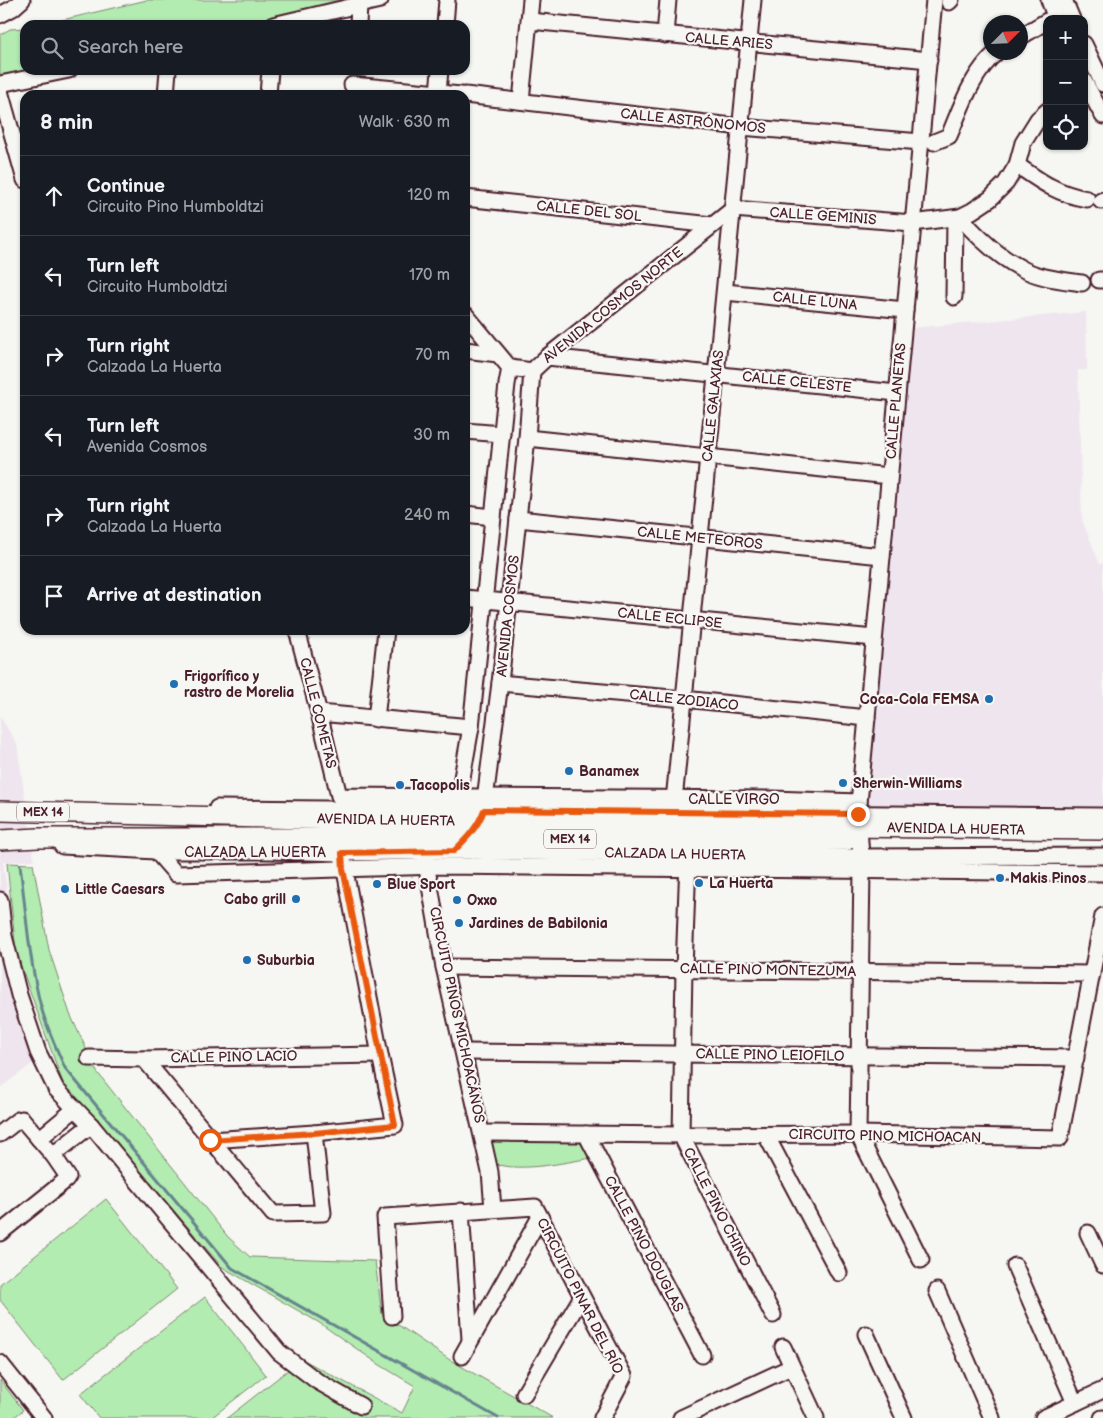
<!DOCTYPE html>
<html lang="en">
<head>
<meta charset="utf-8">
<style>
	body { margin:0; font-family:"Balsamiq Sans",sans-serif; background:#242831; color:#f1f3f6 }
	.controls { position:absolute; right:15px; top:15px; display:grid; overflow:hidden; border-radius:10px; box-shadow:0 1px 4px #0004 }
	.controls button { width:45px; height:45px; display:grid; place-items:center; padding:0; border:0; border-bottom:1px solid #363941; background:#171b24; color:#f1f3f6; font:25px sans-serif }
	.compass { position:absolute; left:983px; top:15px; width:45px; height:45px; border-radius:50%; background:#171b24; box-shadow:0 1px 4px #0004; rotate:66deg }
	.stop { position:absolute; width:15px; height:15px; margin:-11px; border:4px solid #ea580c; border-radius:50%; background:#fff }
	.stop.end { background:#ea580c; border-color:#fff; box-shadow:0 1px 5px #0008 }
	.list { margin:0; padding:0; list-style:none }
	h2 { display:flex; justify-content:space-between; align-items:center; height:65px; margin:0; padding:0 20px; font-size:21px }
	h2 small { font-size:16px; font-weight:400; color:#9ea1a6 }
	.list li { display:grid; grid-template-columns:32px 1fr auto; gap:15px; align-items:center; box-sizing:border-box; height:80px; padding:0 20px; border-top:1px solid #363941 }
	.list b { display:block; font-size:19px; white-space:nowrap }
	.list p { margin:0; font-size:16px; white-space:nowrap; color:#9ea1a6 }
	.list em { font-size:16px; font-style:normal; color:#9ea1a6 }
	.icon { flex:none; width:28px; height:28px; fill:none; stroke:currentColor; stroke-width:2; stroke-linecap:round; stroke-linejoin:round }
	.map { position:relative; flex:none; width:1103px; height:1418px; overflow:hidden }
	.search { position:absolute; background:#171b24; box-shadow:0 1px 4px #0004; left:20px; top:20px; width:450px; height:55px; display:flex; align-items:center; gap:12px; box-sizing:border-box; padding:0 18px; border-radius:15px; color:#9ea1a6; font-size:19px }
	.panel { position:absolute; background:#171b24; box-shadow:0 1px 4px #0004; left:20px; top:90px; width:450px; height:545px; border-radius:15px }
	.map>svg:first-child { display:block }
</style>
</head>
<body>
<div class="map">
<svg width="1103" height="1418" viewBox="0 0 1103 1418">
	<rect width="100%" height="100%" fill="#f6f6f2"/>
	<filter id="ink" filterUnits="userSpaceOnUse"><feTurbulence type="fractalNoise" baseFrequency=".02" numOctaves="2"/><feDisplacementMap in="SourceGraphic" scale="10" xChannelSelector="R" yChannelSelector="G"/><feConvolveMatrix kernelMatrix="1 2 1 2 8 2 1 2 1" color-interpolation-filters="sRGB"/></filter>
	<g filter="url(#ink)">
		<g fill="#efe5ef">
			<path d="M1086,312L1087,370H1078L1082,520L1100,564L1103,563V806H862L910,328Z"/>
			<path d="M0,716L17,744L34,860L3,862L14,942L29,1009L45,1054L0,1088Z"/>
		</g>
		<g fill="#b2ecb1" stroke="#7e866e">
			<path d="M147,0H349L244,25H41Z"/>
			<path d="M25,28V70H38L2,78L0,72V35L10,29Z"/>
			<path d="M7,863L33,864L49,950L70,1014L97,1072L228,1237L250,1257L375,1261L382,1314L450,1360L553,1418H227L302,1359L402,1413L415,1386L380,1365L318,1322L222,1267L105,1130L65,1089L16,952Z"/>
			<path d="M488,1135L579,1136L591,1158C562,1163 523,1172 494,1164Z"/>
			<path d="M106,1199L177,1289L63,1380L0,1300V1284Z"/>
			<path d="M205,1297L266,1375L211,1418H99L80,1394Z"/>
			<path d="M0,1380L23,1410L13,1418H0Z"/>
		</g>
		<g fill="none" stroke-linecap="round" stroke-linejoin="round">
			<path stroke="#66858d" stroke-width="3" d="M20,865C26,912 29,960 41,1007C47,1028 56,1048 65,1068L232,1268L498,1418"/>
			<g stroke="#4a1f2b" stroke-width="19">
				<g id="minor">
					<path d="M1049,0L1056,19"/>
					<path d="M1064,0L1072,19"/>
					<path d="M949,2L951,0"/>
					<path d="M0,15L13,8L22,0"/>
					<path d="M530,21L929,60"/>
					<path d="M273,25L380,0"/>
					<path d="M358,25L359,5"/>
					<path d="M445,25L447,0"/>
					<path d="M665,35L668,0"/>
					<path d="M1020,37L1047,21"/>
					<path d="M1084,44L1103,84"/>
					<path d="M1084,81L1103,116"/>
					<path d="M0,84L69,70"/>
					<path d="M352,85L461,95"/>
					<path d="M0,91L25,180"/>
					<path d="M438,93L440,70"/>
					<path d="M166,95L168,70"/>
					<path d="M268,95L270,70"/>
					<path d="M465,95L741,127L921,142"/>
					<path d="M521,101L531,0"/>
					<path d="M934,142L949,136C961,108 972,73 997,52"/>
					<path d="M1017,165C1041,182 1058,194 1087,199"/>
					<path d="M465,198L712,225"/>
					<path d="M1101,201L1103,200"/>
					<path d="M733,209L913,223L960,217L972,211L990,199L1006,183L1017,165L1023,143L1038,119L1047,111"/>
					<path d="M960,217C977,236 996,255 1019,267C1037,278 1061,280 1082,283"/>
					<path d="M1099,280H1103"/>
					<path d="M725,292L905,310"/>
					<path d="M954,297L955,218"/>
					<path d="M465,314L510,368"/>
					<path d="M465,350L498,354"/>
					<path d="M547,357L897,393"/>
					<path d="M510,368L532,371L547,357L733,209"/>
					<path d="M465,431L502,434"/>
					<path d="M527,438L889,476"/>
					<path d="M465,514L493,517"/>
					<path d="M518,519L882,556"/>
					<path d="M465,598L874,638"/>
					<path d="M297,630L319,713L339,796L772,799L859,802"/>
					<path d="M500,683L684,699L867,718"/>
					<path d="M319,713L471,727"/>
					<path d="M376,719L386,630"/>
					<path d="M457,806L471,727L507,384L510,368"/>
					<path d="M484,807L500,683L518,519L527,438L532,371"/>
					<path d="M217,808L1103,816"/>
					<path d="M672,821L753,0"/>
					<path d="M62,846L156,851H271L343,853L454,851L860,857L1103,856"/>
					<path d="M156,851L176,874L439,866L1103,873"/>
					<path d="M425,857L444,967L490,1172L493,1209"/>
					<path d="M688,860L684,969L681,1135L773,1315"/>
					<path d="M0,900L4,936L19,995L38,1052L56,1089L91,1125L279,1352L317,1381L361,1406"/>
					<path d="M444,967L1092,974"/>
					<path d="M464,1052L1076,1058"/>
					<path d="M89,1058L144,1059L380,1055"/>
					<path d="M144,1059L273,1214L323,1213L314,1133"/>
					<path d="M482,1133L681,1135L858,1134L1060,1138L1103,916"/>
					<path d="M0,1134L18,1120L22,1119L53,1155L68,1177L66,1180L0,1233"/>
					<path d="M586,1134L702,1355"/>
					<path d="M766,1135L839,1273"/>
					<path d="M39,1139L75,1109"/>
					<path d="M210,1140L314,1133L395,1125L380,1055L343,860"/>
					<path d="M53,1155L91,1125"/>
					<path d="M461,1211L470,1339"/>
					<path d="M1088,1233L1103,1265"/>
					<path d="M921,1260L858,1134L862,870L858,814L934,0"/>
					<path d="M1015,1266L1075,1403"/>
					<path d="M937,1291L992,1418"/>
					<path d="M392,1316L385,1217L535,1207L624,1376L602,1418"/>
					<path d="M866,1334L904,1418"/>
					<path d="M783,1347L816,1418"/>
					<path d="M462,1356L540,1217"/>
					<path d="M0,1363L44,1418"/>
					<path d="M524,1394L581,1298"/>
					<path d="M681,1418L791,1367"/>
					<path d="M1043,1418L1103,1390"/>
					<path d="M1102,1418H1103"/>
				</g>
			</g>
			<g stroke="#4a1f2b" stroke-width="22">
				<g id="major">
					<path d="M0,811L418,822L1103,830"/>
					<path d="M0,840L38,838H344L421,837L689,841L847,840"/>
				</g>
			</g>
			<use href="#minor" stroke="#f6f6f2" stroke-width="15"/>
			<use href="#major" stroke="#f6f6f2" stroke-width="19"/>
		</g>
	</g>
	<g fill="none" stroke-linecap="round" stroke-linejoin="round" filter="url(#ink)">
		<path stroke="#ea580c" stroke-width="6" d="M210,1140L314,1133L395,1125L343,869L342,853L454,851C467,838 478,827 484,810L858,814"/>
	</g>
	<g fill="#1f6fb2" stroke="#f6f6f2" stroke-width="2">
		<circle cx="174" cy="684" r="5"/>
		<circle cx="989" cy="699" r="5"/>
		<circle cx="569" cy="771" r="5"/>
		<circle cx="843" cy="783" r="5"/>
		<circle cx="400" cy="785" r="5"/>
		<circle cx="1000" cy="878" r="5"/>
		<circle cx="699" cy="883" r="5"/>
		<circle cx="377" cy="884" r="5"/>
		<circle cx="65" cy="889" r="5"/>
		<circle cx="296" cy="899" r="5"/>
		<circle cx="457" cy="900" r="5"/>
		<circle cx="459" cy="923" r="5"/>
		<circle cx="247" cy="960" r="5"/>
	</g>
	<g text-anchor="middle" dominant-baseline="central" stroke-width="4.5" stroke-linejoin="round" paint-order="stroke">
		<g fill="#f6f6f2" stroke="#7e6067" stroke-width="1">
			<rect x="17" y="802.5" width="52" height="19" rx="4"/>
			<rect x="544" y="829.5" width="52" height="19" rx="4"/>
		</g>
		<g font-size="12" font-weight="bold" fill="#4a1f2b">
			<text x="43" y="812">MEX 14</text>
			<text x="570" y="839">MEX 14</text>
		</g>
		<g font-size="14" fill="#4a1f2b" stroke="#f6f6f2">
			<text transform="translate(729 41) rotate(5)">CALLE ARIES</text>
			<text transform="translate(693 121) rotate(6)">CALLE ASTRÓNOMOS</text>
			<text transform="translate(589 211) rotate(6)">CALLE DEL SOL</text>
			<text transform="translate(823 216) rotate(4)">CALLE GEMINIS</text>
			<text transform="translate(815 301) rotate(6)">CALLE LUNA</text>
			<text transform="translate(613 305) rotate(-39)">AVENIDA COSMOS NORTE</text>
			<text transform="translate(797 382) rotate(6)">CALLE CELESTE</text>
			<text transform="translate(896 401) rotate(-85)">CALLE PLANETAS</text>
			<text transform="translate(713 406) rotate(-84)">CALLE GALAXIAS</text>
			<text transform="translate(700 538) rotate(6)">CALLE METEOROS</text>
			<text transform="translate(508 616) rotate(-84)">AVENIDA COSMOS</text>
			<text transform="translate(670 618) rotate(6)">CALLE ECLIPSE</text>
			<text transform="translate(684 700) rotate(6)">CALLE ZODIACO</text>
			<text transform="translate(318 713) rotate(76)">CALLE COMETAS</text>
			<text x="734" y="799">CALLE VIRGO</text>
			<text transform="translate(386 820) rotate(1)">AVENIDA LA HUERTA</text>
			<text transform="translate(956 829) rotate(1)">AVENIDA LA HUERTA</text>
			<text x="255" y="852">CALZADA LA HUERTA</text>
			<text transform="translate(675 854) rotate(1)">CALZADA LA HUERTA</text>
			<text transform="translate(768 970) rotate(1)">CALLE PINO MONTEZUMA</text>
			<text transform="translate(457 1015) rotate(78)">CIRCUITO PINOS MICHOACÁNOS</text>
			<text transform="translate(770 1055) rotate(1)">CALLE PINO LEIOFILO</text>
			<text transform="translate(234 1057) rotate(-1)">CALLE PINO LACIO</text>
			<text transform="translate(885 1136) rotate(1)">CIRCUITO PINO MICHOACAN</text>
			<text transform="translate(717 1207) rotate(63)">CALLE PINO CHINO</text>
			<text transform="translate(644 1244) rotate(62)">CALLE PINO DOUGLAS</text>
			<text transform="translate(580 1296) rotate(63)">CIRCUITO PINAR DEL RÍO</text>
		</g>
		<g font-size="14" font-weight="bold" fill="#4a1f2b" stroke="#f6f6f2" text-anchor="start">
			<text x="184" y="676">Frigorífico y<tspan x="184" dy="16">rastro de Morelia</tspan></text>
			<text x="979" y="699" text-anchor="end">Coca-Cola FEMSA</text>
			<text x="579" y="771">Banamex</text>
			<text x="853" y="783">Sherwin-Williams</text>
			<text x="410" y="785">Tacopolis</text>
			<text x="1010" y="878">Makis Pinos</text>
			<text x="709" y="883">La Huerta</text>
			<text x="387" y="884">Blue Sport</text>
			<text x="75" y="889">Little Caesars</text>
			<text x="286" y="899" text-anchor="end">Cabo grill</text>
			<text x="467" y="900">Oxxo</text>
			<text x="469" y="923">Jardines de Babilonia</text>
			<text x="257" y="960">Suburbia</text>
		</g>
	</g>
</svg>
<div class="controls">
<button>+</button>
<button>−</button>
<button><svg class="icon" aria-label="locate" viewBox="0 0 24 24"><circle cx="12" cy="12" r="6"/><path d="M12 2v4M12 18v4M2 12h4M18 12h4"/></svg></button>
</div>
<svg class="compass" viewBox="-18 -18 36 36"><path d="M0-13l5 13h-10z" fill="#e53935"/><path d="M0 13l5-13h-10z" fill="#9ea1a6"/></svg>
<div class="stop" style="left:210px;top:1140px"></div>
<div class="stop end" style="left:858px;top:814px"></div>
<div class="search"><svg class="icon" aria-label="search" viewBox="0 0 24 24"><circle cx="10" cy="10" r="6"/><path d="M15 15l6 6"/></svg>Search here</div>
<section class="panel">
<h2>8 min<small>Walk · 630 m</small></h2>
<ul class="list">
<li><svg class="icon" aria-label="ahead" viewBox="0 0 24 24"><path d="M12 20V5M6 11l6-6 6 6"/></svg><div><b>Continue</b><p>Circuito Pino Humboldtzi</p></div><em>120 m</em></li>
<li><svg class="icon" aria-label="left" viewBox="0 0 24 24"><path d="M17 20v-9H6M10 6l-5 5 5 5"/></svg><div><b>Turn left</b><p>Circuito Humboldtzi</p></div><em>170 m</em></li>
<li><svg class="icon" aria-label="right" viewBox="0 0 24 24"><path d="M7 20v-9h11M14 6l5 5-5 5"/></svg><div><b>Turn right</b><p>Calzada La Huerta</p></div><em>70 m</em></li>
<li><svg class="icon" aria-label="left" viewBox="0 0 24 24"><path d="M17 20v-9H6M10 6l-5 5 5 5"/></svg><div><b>Turn left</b><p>Avenida Cosmos</p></div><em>30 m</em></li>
<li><svg class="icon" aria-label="right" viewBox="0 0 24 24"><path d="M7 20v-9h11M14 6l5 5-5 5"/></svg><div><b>Turn right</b><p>Calzada La Huerta</p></div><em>240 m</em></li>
<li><svg class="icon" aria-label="arrive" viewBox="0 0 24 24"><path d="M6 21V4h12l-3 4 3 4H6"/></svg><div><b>Arrive at destination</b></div></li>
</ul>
</section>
</div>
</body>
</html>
